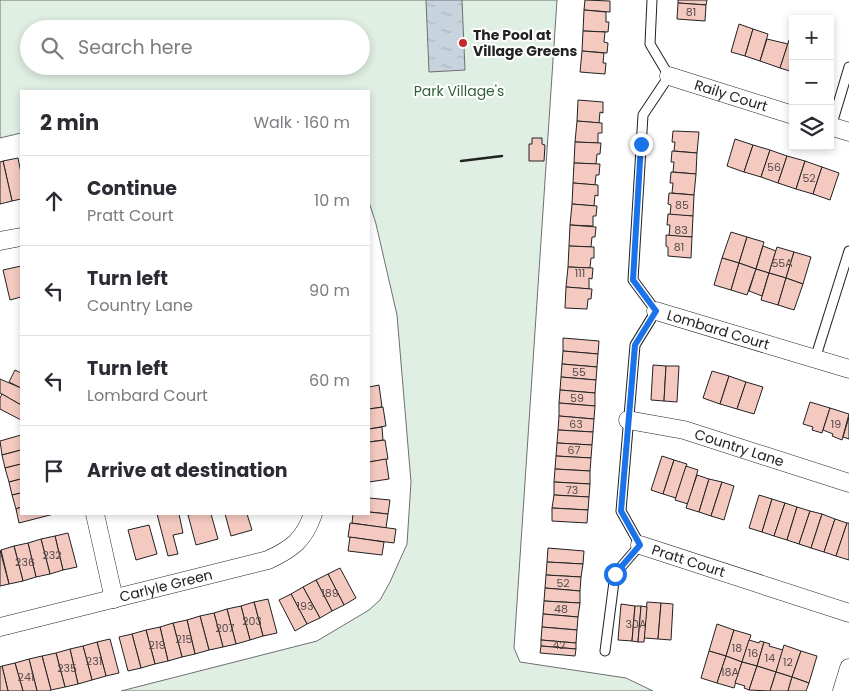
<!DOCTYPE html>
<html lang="en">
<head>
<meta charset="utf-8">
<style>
	body { margin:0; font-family:Poppins,sans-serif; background:#f2f2f3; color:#2b2b33 }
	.controls { position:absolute; right:15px; top:15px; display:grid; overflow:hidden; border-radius:0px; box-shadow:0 2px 8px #0003 }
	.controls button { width:45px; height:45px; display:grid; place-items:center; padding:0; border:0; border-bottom:1px solid #e1e1e2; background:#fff; color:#2b2b33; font:25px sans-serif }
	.stop { position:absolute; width:15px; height:15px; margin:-11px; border:4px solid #1a73e8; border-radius:50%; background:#fff }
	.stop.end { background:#1a73e8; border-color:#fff; box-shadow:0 1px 5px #0008 }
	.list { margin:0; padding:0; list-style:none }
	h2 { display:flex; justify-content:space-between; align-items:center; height:65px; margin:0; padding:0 20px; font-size:21px }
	h2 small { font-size:16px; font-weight:400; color:#7c7c81 }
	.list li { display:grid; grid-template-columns:32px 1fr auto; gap:15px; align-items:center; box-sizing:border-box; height:90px; padding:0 20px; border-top:1px solid #e1e1e2 }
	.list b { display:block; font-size:19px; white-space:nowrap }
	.list p { margin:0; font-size:16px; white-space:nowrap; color:#7c7c81 }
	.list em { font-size:16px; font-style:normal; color:#7c7c81 }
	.icon { flex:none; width:28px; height:28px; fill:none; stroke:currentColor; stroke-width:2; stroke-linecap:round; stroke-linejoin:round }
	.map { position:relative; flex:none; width:849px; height:691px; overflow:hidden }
	.search { position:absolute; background:#fff; box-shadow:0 2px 8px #0003; left:20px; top:20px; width:350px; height:55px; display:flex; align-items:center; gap:12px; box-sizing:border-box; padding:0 18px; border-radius:28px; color:#7c7c81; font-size:19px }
	.panel { position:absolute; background:#fff; box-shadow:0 2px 8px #0003; left:20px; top:90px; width:350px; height:425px; border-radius:0px }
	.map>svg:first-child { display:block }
</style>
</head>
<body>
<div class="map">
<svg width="849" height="691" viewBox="0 0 849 691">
	<defs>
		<pattern id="water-ripples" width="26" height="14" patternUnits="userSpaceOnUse" patternTransform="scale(1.25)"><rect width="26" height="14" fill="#c7d3dd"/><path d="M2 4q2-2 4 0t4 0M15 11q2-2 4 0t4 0" fill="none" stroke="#abb5bd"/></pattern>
	</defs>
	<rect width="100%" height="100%" fill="#fff"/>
	<path fill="#e0efe3" stroke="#6f6f6f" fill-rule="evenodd" d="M0,0H557L514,648L520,662L626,678L653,691H121L317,641L369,610L380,600L390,582L407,544L411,482L397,315L376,224L369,202V91H21V133L0,138ZM29,29H361V66H29Z"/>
	<path fill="url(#water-ripples)" stroke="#6f6f6f" d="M426,0H462L465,70L429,72Z"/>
	<g fill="#f3c9c0" stroke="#222">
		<path d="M585,0L610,1V12L584,10Z"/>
		<path d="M678,0H707L706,5L678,3Z"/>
		<path d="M678,3L706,5L705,21L677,19Z"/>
		<path d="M584,10L606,12V22H609L608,32L583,31Z"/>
		<path d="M739,24L753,29L745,56L731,52Z"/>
		<path d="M753,29L768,34L760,61L745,56Z"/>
		<path d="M583,31L605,32L604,42L608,43L607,53L582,51Z"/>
		<path d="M767,39L788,44L780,68L760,61Z"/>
		<path d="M789,40L793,41V72L780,68Z"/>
		<path d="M582,51L604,53L603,63H606L605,74L580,72Z"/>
		<path d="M578,100L603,102V113L600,112L599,123L577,121Z"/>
		<path d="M577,121L602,123V133H598V143L575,142Z"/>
		<path d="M673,131L699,132L697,153L674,151L675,142H672Z"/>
		<path d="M532,138H542V144L545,145L544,161H529V144H532Z"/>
		<path d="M735,139L753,145L744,172L727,166Z"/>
		<path d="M575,142L601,143L600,154H597L596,164L574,163Z"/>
		<path d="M753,145L770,150L761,177L744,172Z"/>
		<path d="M770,150L787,156L778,183L761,177Z"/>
		<path d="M672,151L697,153L696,174L673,172L674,162H671Z"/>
		<path d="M787,156L805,161L796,189L778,183Z"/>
		<path d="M18,158L21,173V199L12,201L3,161Z"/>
		<path d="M3,161L12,201L0,204V162Z"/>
		<path d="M805,161L822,167L813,194L796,189Z"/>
		<path d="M574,163L600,164L599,175H596L595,185L573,183Z"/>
		<path d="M822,167L839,173L830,200L813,194Z"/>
		<path d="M671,172L696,174L694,195L672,193L673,183H670Z"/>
		<path d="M573,183L598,185V196L595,195L594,206L572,204Z"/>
		<path d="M669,193L694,195L693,216L670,215L671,205L668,204Z"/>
		<path d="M572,204L597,206L596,216H593V226L570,225Z"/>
		<path d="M668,214L693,216L692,237L669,236L670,225H667Z"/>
		<path d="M570,225L596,227L595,237H592L591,247L569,246Z"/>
		<path d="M731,232L747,237L739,263L722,258Z"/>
		<path d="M666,235L692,237L691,258L668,256V247L666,246Z"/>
		<path d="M747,237L764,242L756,269L739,263Z"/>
		<path d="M569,246L594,247V258H591L590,268L568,267Z"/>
		<path d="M763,246L776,251L769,273L756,269Z"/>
		<path d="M777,247L794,252L786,278L769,273Z"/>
		<path d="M794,252L811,257L803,284L786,278Z"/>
		<path d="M722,258L739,263L731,290L714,285Z"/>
		<path d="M739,263L756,269L747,295L731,290Z"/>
		<path d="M21,266V297L10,300L3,270Z"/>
		<path d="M568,267L593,268L592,279L589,278V289L566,287Z"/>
		<path d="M756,269L769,273L762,296L749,291Z"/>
		<path d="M769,273L786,278L778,305L761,300Z"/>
		<path d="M786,278L803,284L794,310L778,305Z"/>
		<path d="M566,287L592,289L591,299H588L587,309L565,308Z"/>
		<path d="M563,338L599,341L598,354L563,351Z"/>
		<path d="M563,351L598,354L597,367L562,364Z"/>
		<path d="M562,364L597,367L596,380L561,377Z"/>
		<path d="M653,365L666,366L664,401L651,400Z"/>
		<path d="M666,366H679L677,402L664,401Z"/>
		<path d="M15,370L21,373V388L9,382Z"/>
		<path d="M712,371L729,376L720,404L703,398Z"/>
		<path d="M729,376L746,382L737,409L720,404Z"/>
		<path d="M561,377L596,380L595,393L560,390Z"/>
		<path d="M0,379L21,388V405L0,393Z"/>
		<path d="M746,382L763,387L754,414L737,409Z"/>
		<path d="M379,385L382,407L369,409V387Z"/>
		<path d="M560,390L595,393V406L559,403Z"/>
		<path d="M2,394L21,405V420L0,409V398Z"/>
		<path d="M810,402L830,408L822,433L812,430L813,427L803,424Z"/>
		<path d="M559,403L595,406L594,419L559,416Z"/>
		<path d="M383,407L386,426L369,429V409Z"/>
		<path d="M830,408L849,414L842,440L832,436L833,434L823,430Z"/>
		<path d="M559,416L594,419L593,432L558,430Z"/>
		<path d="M849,417V439L843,437Z"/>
		<path d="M382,427L383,440L369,442V429Z"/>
		<path d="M558,430L593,432L592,445L557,443Z"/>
		<path d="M21,435V450L2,455L0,441Z"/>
		<path d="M385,440L388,459L369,462V442Z"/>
		<path d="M557,443L592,445L591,458L556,456Z"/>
		<path d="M21,450V464L5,468L2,455Z"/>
		<path d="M556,456L591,458L590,471L555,469Z"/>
		<path d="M662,456L674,460L663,494L651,490Z"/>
		<path d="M386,459L389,479L369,482V462Z"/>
		<path d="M674,460L687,464L676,498L663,494Z"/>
		<path d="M21,464V479L9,482L5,468Z"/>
		<path d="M686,466L698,470L688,504L675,500Z"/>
		<path d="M555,469L590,471V484L554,482Z"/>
		<path d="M697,475L709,479L699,512L686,508Z"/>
		<path d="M21,479V493L12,495L9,482Z"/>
		<path d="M709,479L722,482L711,516L699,512Z"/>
		<path d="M554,482L590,484L589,497L554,495Z"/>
		<path d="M722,482L734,486L724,520L711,516Z"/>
		<path d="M21,493V507L16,509L12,495Z"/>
		<path d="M554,495L589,497L588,510L552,508Z"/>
		<path d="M759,495L772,499L762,532L749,528Z"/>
		<path d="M369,498L390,500L388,514L369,512Z"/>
		<path d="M772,499L785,503L774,536L762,532Z"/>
		<path d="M785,503L797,507L787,540L774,536Z"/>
		<path d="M21,507V514H54L19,523L16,509Z"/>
		<path d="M797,507L810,511L799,544L787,540Z"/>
		<path d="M552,508L588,510L587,523L552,521Z"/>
		<path d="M810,511L822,514L811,548L799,544Z"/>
		<path d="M369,512L388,514L386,528L352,523L353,514H369Z"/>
		<path d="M157,514H179L183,533L173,535L178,554L168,556Z"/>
		<path d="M194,514H211L218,539L196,545L188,515Z"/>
		<path d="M225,514H247L252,530L231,536Z"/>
		<path d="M822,514L835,519L824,552L811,548Z"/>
		<path d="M835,519L847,523L836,556L824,552Z"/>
		<path d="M350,523L396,529L394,543L348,537Z"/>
		<path d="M847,523H849V560L836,556Z"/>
		<path d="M149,525L157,554L136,560L128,530Z"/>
		<path d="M68,533L77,567L63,570L55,536Z"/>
		<path d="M55,536L63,570L50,574L41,539Z"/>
		<path d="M350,537L384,542L382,555L348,551Z"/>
		<path d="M41,539L50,574L36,577L28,543Z"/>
		<path d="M28,543L36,577L23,581L14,546Z"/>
		<path d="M14,546L23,581L9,584L1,550Z"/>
		<path d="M548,548L584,551L583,564L547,562Z"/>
		<path d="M0,550L9,584L0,586Z"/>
		<path d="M547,562L583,564L581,577L546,575Z"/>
		<path d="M340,568L356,598L344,605L328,574Z"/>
		<path d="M328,574L344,605L332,611L316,580Z"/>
		<path d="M546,575L581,577L580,591L545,588Z"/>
		<path d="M316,580L332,611L320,618L303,587Z"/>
		<path d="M303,587L320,618L307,624L291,594Z"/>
		<path d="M545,588L580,591V603L544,601Z"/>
		<path d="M291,594L307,624L295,631L279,600Z"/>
		<path d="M268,599L277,633L263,636L254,602Z"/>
		<path d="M544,601L580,603L578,617L543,614Z"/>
		<path d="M254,602L263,636L250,640L241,606Z"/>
		<path d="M647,602L661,603L658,639L644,638Z"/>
		<path d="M661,603L673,604L671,640L658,639Z"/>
		<path d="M621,604L635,606L632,641L618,640Z"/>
		<path d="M241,606L250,640L236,644L227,609Z"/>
		<path d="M635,606H641L638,642L632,641Z"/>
		<path d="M641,606L647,607L644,642H638Z"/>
		<path d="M227,609L236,644L223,647L214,613Z"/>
		<path d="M214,613L223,647L209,650L200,616Z"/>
		<path d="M543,614L578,617L577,630L542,627Z"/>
		<path d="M200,616L209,650L195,654L187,620Z"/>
		<path d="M187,620L195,654L182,657L173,623Z"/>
		<path d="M173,623L182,657L168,661L160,627Z"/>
		<path d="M717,624L734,630L726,656L709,651Z"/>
		<path d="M160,627L168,661L155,664L146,630Z"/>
		<path d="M542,627L577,630L576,643L541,640Z"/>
		<path d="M146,630L155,664L141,668L132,634Z"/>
		<path d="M734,630L751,635L742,662L726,656Z"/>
		<path d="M132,634L141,668L128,671L119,637Z"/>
		<path d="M110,639L119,673L106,676L97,642Z"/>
		<path d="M541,640L576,643V649L541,646Z"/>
		<path d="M749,640L759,643L760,641L764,642L757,666L742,662Z"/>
		<path d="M97,642L106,676L92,680L83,646Z"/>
		<path d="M764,642L770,644L769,646L783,650L776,672L757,666Z"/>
		<path d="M784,645L801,651L792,677L776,672Z"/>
		<path d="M83,646L92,680L78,684L70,649Z"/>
		<path d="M541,646L576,649L575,656L540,653Z"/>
		<path d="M70,649L78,684L65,687L56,653Z"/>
		<path d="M709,651L726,656L717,683L701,678Z"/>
		<path d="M801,651L817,656L809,683L792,677Z"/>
		<path d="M56,653L65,687L51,690L42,656Z"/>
		<path d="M42,656L51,690L49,691H37L29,659Z"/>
		<path d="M726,656L742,662L734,688L717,683Z"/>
		<path d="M29,659L37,691H23L15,663Z"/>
		<path d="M742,662L757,666L749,690L744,688L745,686L735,683Z"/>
		<path d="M15,663L23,691H8L2,666Z"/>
		<path d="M2,666L8,691H0V667Z"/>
		<path d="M757,666L776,672L770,691L749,690Z"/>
		<path d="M776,672L792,677L788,691H770Z"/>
		<path d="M792,677L809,683L806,691H788Z"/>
	</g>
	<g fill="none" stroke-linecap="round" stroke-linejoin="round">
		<g stroke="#222" stroke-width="11">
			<g id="service">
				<path d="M831,127L849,67"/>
				<path d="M815,359L849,251"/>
				<path d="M605,651L615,574L640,545L621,511L635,345L656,311L633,280L643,115L669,76L650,44L652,0"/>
			</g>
		</g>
		<g stroke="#222" stroke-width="19">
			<g id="minor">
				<path id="s1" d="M669,76L793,115"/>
				<path d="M830,126L849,132"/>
				<path d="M0,241L21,237"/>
				<path id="s2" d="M656,311L849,369"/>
				<path id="s3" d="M628,420L684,430L849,483"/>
				<path d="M95,514L114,599"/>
				<path id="s4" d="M640,545L849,613"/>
				<path id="s5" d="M0,627L268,560C292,549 304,540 313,514"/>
				<path d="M842,691L849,668"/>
			</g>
		</g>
		<use href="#service" stroke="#fff" stroke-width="9"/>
		<use href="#minor" stroke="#fff" stroke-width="18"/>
		<path stroke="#222" stroke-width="2.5" d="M461,161L502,156"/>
	</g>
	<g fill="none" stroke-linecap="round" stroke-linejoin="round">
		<path stroke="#1a73e8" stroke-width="6" d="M615,574L640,545L621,511L635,345L656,311L633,280L641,144"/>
	</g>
	<circle fill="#c62828" stroke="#fff" stroke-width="2" cx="463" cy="43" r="5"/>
	<g text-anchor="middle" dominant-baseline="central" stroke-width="4" stroke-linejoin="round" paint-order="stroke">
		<g font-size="11" fill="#564c4a">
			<text x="691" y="12">81</text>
			<text x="774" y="167">56</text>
			<text x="809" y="178">52</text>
			<text x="682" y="205">85</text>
			<text x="681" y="230">83</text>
			<text x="679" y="247">81</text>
			<text x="782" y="263">55A</text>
			<text x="580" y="273">111</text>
			<text x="579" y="372">55</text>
			<text x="577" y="398">59</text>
			<text x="576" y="424">63</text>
			<text x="836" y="424">19</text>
			<text x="574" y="450">67</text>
			<text x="572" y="490">73</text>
			<text x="52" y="555">232</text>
			<text x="25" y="562">236</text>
			<text x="563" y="583">52</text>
			<text x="330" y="593">189</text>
			<text x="305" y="606">193</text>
			<text x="561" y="609">48</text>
			<text x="252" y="621">203</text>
			<text x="636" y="624">30A</text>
			<text x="225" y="628">207</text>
			<text x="184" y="639">215</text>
			<text x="157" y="645">219</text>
			<text x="559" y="645">42</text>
			<text x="737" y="648">18</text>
			<text x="753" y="653">16</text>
			<text x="770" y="658">14</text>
			<text x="94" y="661">231</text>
			<text x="788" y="662">12</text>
			<text x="67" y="668">235</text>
			<text x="730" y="672">18A</text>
			<text x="26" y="677">241</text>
		</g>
		<g font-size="14" font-weight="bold" fill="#222" stroke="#fff" text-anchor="start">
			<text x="473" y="35">The Pool at<tspan x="473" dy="16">Village Greens</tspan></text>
		</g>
		<g font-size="14" fill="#2f5e38" stroke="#fff">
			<text x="459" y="91">Park Village's</text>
		</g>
		<g font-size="14" fill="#222" stroke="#fff">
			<text stroke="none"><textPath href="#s1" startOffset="65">Raily Court</textPath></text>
			<text stroke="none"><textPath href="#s2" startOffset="65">Lombard Court</textPath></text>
			<text stroke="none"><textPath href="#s3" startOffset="115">Country Lane</textPath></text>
			<text stroke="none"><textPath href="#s4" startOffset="51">Pratt Court</textPath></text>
			<text stroke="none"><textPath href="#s5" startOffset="171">Carlyle Green</textPath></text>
		</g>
	</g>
</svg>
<div class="controls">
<button>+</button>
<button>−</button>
<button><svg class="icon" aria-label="layers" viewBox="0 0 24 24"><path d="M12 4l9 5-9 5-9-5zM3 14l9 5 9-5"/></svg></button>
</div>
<div class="stop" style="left:615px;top:574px"></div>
<div class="stop end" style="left:641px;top:144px"></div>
<div class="search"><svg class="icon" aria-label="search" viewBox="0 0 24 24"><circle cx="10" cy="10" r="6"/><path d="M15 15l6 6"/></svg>Search here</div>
<section class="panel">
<h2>2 min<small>Walk · 160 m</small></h2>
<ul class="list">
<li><svg class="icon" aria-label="ahead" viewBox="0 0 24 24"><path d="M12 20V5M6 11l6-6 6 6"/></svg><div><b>Continue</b><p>Pratt Court</p></div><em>10 m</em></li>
<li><svg class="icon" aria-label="left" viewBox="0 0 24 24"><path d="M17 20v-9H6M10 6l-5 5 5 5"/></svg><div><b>Turn left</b><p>Country Lane</p></div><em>90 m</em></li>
<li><svg class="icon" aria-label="left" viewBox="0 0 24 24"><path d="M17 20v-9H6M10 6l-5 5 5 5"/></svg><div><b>Turn left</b><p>Lombard Court</p></div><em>60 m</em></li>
<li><svg class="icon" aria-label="arrive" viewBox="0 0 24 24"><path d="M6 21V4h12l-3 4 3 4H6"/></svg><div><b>Arrive at destination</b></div></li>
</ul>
</section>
</div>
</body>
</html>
